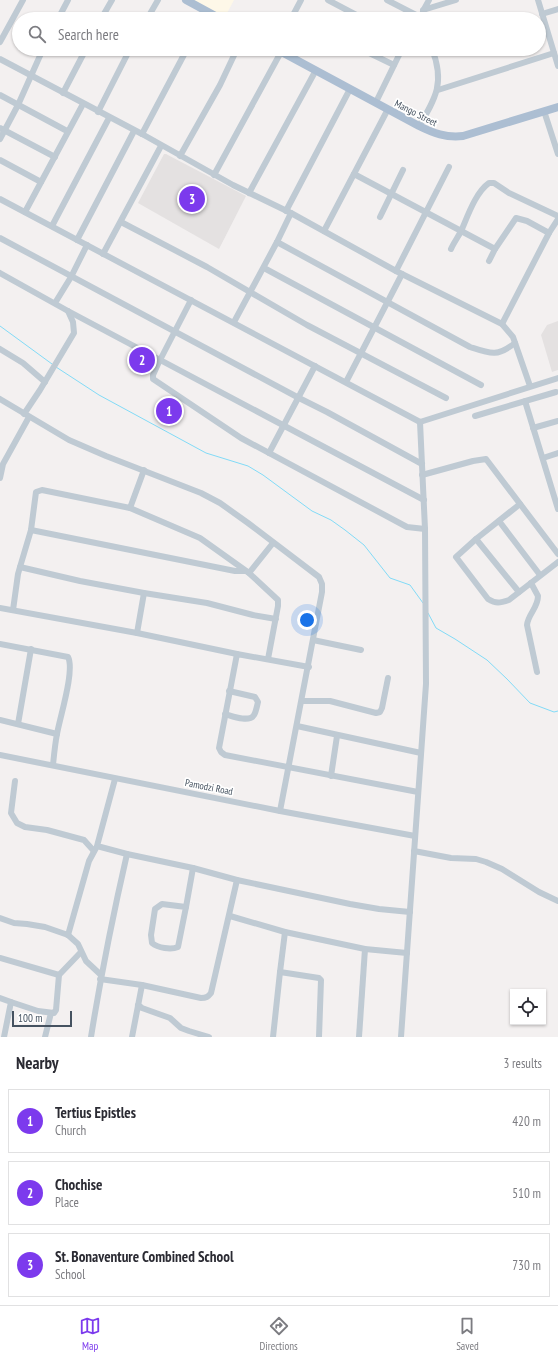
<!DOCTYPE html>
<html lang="en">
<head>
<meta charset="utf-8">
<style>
	body { margin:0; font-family:"PT Sans Narrow",sans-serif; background:#f7f7f7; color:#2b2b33 }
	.controls { position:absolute; right:12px; bottom:12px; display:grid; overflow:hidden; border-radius:0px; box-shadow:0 1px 3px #0004 }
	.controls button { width:36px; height:36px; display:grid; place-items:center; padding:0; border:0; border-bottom:1px solid #e1e1e2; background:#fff; color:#2b2b33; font:20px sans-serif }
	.scale { position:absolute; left:12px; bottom:10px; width:60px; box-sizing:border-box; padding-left:4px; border:2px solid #455260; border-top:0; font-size:11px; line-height:14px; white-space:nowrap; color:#455260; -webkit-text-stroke:3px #fff; paint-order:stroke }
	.you { position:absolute; left:307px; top:620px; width:14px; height:14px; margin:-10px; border:3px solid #fff; border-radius:50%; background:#1a73e8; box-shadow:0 0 0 6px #1a73e833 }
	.badge { display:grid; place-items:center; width:26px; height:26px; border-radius:50%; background:#7c3aed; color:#fff; font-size:13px; font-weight:700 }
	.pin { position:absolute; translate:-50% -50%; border:2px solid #fff; box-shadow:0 1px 4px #0006 }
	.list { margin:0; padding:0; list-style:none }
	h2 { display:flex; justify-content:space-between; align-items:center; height:52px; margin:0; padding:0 16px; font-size:17px }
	h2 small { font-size:13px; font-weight:400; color:#7c7c81 }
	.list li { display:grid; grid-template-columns:26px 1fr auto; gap:12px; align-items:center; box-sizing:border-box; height:64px; margin:0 8px 8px; padding:0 8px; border:1px solid #e1e1e2; border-radius:0px }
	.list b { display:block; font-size:15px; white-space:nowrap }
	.list p { margin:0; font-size:13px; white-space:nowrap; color:#7c7c81 }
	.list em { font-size:13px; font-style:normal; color:#7c7c81 }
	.icon { flex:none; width:22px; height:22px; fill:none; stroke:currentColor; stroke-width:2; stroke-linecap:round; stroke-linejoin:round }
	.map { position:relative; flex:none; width:558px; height:1037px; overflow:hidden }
	.search { position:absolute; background:#fff; box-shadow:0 1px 3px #0004; left:12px; right:12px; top:12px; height:44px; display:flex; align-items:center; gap:10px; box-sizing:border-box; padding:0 14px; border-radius:22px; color:#7c7c81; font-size:15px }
	.sheet { height:268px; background:#fff }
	nav { display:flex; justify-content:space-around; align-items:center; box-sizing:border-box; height:56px; border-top:1px solid #e1e1e2; background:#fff; font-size:11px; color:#7c7c81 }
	nav a { display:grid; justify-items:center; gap:2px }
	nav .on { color:#7c3aed }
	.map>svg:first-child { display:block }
</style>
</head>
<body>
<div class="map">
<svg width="558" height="1037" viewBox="0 0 558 1037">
	<rect width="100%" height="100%" fill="#f3f0f0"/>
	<path fill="#fef8e8" d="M192,0H234L225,17Z"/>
	<g fill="#e4e1e1">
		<path d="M164,154H166L246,196L219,249L138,203Z"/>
		<path d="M558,321V370L552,372L541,335L547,325Z"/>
	</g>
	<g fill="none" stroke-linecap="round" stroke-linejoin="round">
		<g stroke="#82dbf7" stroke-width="1">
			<path d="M0,326L52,364"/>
			<path d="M56,367L99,395L206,453L248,466L263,475L312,511L331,520L345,530L364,545L390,578L410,585L423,603"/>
			<path d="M428,613L436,628L455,639L487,660L507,679L530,703L554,712L558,711"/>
		</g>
		<g stroke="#bfcad3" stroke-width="6">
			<path d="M328,0L364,19"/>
			<path d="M387,0L420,17L421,19"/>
			<path d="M538,0L558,66"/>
			<path d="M423,10L456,0"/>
			<path d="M423,11L429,0"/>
			<path d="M294,14L304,19"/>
			<path d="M542,14L558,9"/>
			<path d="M58,19L68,0"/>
			<path d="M101,19L112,0"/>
			<path d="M147,19L158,0"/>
			<path d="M202,19L207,11"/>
			<path d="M291,19L301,0"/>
			<path d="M0,42L23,0"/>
			<path d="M361,49L394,65"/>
			<path d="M433,52L442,49"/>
			<path d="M0,59L142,134L233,185L291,213L396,271L502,324L513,337L530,386"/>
			<path d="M438,90L554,53"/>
			<path d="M63,93L86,49"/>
			<path d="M0,95L67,131"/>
			<path d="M376,102L402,49"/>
			<path d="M544,111L558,154"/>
			<path d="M98,112L130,49"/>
			<path d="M419,126C436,98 445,82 432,49"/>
			<path d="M0,128L55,157"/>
			<path d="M142,134L187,49"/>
			<path d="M0,139L18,105L43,49"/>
			<path d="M180,156L220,85L237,49"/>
			<path d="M0,160L41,182"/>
			<path d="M354,174L495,249"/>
			<path d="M214,175L281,52"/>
			<path d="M249,193L316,70"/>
			<path d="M0,199L420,422L558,378"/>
			<path d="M286,211L350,89"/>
			<path d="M25,212L83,104"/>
			<path d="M380,217L403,170"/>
			<path d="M121,222L207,267L307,325L446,398"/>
			<path d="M52,226L109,118"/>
			<path d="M324,231L388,109"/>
			<path d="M0,238L299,398L327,412L422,464"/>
			<path d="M77,240L134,131"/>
			<path d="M277,242L470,347C491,354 497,357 515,343"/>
			<path d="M451,249C454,242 459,236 462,229C468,215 476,192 489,183H494L509,193L558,216"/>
			<path d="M103,254L161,146"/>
			<path d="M489,261L495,249L516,218L527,221L549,233"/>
			<path d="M264,268L481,385"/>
			<path d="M396,271L449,167"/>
			<path d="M0,273L68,311L424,500"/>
			<path d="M191,300L158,364L153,375V379L241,438L407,527L425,529"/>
			<path d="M55,303L71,277L87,245"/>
			<path d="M234,322L277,242L291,213"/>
			<path d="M502,324L549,233L558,219"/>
			<path d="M0,349L23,363L45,382"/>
			<path d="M346,382L402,274"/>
			<path d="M0,399L69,440L106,456L201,493L220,503L248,523L319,577L322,584V592L280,811"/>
			<path d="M525,401L558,509"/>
			<path d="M24,414L40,390L74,333L73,322L68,311"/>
			<path d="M475,416L556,392"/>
			<path d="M533,428L558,421"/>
			<path d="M269,453L315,366"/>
			<path d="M543,458L558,453"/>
			<path d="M422,475L473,461L486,459L558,554"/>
			<path d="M0,478L3,464L29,417"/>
			<path d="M520,504L476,539L456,557L488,599C496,604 500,603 509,600L558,562"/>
			<path d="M130,508L144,470"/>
			<path d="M499,521L540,575"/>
			<path d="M31,530L235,571H245"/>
			<path d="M476,539L519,592"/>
			<path d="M249,573L273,543"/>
			<path d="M531,583L538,596C538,608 528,614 527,625L537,672"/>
			<path d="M0,608L137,633L237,654"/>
			<path d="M13,610L18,574L20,567"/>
			<path d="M137,633L144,593"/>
			<path d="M313,640L361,650"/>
			<path d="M0,644L68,657C75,670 60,717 57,734C55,744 54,755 53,765"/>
			<path d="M268,659L278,606V600L249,573L200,538L130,508L42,490L36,492L31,530L20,567L80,581L144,593L207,603L253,615L276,619"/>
			<path d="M309,667L237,654L219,748L221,752L225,755L418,792"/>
			<path d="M302,701H330L376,713L380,712L382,708L388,678"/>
			<path d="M225,714C232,716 249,723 254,715C256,712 257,706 258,702L255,697L229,691"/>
			<path d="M0,720L57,734"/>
			<path d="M18,724L31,649"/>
			<path d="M297,726L421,753"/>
			<path d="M0,755L280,811L415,836"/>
			<path d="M331,776L337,736"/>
			<path d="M115,779L97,846L127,854"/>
			<path d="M15,781L11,813L17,823L25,827L47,830L84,840L93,850"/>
			<path d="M414,851L451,858L476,859L486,862L502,869L539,892L558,901"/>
			<path d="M162,904L186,907L178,947C171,950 158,948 152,943L151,935L155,909Z"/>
			<path d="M186,907L193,868"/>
			<path d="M230,916L285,932L365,949L407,953"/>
			<path d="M0,918L14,923L27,924L45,927L68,935L78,944L86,961L101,975"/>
			<path d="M285,932L280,972L319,978L321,980L319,1037"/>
			<path d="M68,935L89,861L96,848"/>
			<path d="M0,958L59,975"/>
			<path d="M100,979L142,985L201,998C206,998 208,997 211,993L237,880"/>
			<path d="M0,998L11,1002L4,1037"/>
			<path d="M11,1002L38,1011L54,1013L56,1010L59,975L81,952"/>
			<path d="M138,1005L142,1008L170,1018L181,1028L189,1031L209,1037"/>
			<path d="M45,1037L51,1013"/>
			<path d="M91,1037C101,975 113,915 127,854L193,868L237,880L350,904L379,909L410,912"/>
			<path d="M132,1037L142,985"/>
			<path d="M273,1037L280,972"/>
			<path d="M359,1037L365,949"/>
			<path d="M401,1037L426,684L425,529L420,422"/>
		</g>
		<g stroke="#acbed2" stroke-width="8">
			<path d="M186,0L221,19"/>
			<path d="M276,49L419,126C433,133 446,138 463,136L558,107"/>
		</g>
	</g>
	<g text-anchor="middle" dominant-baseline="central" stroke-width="3.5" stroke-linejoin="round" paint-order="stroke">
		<g font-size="10" fill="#455260" stroke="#fff">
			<text transform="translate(416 113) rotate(27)">Mango Street</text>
			<text transform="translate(209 787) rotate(11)">Pamodzi Road</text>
		</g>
	</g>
</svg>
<div class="controls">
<button><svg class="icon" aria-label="locate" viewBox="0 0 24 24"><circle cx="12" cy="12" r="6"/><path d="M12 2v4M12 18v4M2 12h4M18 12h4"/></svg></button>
</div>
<div class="scale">100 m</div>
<div class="you"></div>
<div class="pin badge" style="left:169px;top:411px">1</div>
<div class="pin badge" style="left:142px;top:360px">2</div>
<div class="pin badge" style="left:192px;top:199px">3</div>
<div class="search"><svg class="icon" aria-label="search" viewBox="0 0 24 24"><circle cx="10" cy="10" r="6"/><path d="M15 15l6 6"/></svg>Search here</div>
</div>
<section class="sheet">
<h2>Nearby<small>3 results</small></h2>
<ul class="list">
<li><span class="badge">1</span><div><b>Tertius Epistles</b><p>Church</p></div><em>420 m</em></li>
<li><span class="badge">2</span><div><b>Chochise</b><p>Place</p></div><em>510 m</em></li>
<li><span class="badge">3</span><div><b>St. Bonaventure Combined School</b><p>School</p></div><em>730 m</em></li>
</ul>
</section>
<nav>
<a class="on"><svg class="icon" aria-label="map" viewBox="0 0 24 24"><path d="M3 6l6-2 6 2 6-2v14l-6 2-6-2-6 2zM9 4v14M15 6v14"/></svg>Map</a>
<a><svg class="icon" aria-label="directions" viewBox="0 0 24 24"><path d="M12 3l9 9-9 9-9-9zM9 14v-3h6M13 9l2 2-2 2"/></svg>Directions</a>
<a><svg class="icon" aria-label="saved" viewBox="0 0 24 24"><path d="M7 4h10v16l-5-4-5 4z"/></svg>Saved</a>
</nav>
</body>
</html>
